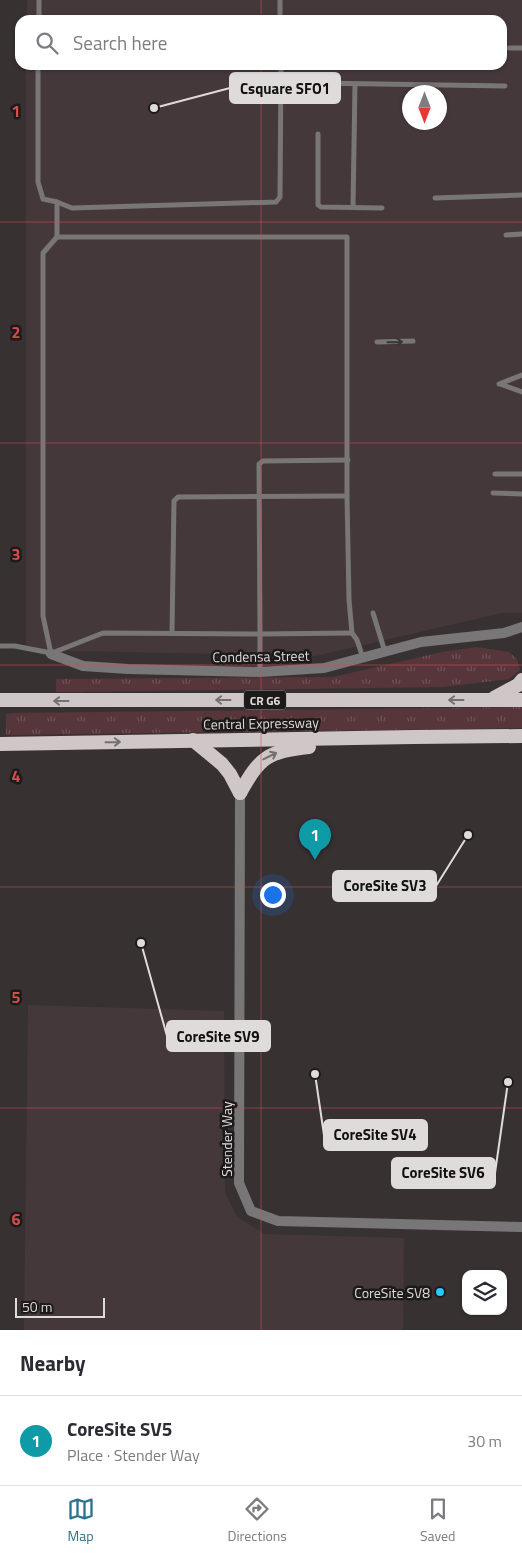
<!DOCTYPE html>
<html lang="en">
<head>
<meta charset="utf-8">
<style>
	body { margin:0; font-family:"Titillium Web",sans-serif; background:#f7f7f7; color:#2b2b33 }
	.controls { position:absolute; right:15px; bottom:15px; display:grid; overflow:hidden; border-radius:10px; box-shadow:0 1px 4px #0004 }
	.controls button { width:45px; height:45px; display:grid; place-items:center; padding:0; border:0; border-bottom:1px solid #e1e1e2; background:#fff; color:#2b2b33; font:25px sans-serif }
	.compass { position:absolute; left:402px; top:85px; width:45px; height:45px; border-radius:50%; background:#fff; box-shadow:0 1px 4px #0004; rotate:180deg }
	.scale { position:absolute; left:15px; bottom:12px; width:90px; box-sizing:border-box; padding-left:5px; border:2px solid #dfdbdb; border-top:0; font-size:14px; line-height:18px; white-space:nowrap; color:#dfdbdb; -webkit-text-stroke:4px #1c1a1a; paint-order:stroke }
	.you { position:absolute; left:272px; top:894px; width:18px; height:18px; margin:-12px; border:4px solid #fff; border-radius:50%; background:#1a73e8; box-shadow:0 0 0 8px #1a73e833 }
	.badge { display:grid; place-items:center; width:32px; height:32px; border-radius:50%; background:#2a728f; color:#fff; font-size:16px; font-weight:700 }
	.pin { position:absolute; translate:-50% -41px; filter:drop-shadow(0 1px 2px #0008) }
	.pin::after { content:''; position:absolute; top:26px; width:18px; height:15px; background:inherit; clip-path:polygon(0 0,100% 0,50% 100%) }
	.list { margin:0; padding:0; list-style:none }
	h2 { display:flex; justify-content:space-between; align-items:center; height:65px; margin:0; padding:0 20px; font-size:21px }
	h2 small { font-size:16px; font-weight:400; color:#7c7c81 }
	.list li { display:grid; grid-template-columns:32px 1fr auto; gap:15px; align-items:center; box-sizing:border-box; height:90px; padding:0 20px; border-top:1px solid #e1e1e2 }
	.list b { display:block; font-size:19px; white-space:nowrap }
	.list p { margin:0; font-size:16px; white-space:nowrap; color:#7c7c81 }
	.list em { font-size:16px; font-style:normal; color:#7c7c81 }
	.icon { flex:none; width:28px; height:28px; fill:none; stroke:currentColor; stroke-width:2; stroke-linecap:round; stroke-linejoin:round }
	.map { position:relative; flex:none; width:522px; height:1330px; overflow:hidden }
	.search { position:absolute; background:#fff; box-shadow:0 1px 4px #0004; left:15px; right:15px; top:15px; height:55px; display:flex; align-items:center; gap:12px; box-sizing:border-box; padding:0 18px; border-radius:15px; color:#7c7c81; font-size:19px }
	.sheet { height:155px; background:#fff }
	nav { display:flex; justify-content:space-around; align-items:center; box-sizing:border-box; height:70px; border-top:1px solid #e1e1e2; background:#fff; font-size:14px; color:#7c7c81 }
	nav a { display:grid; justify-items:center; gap:2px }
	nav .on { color:#2a728f }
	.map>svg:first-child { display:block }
</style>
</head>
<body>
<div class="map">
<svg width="522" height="1330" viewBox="0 0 522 1330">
	<defs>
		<pattern id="grass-tufts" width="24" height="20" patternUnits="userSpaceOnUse" patternTransform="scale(1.25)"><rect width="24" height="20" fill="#56363b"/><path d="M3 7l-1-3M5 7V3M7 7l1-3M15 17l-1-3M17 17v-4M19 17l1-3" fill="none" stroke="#6e5257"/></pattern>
	</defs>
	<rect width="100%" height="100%" fill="#373132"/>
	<g fill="#45383a" fill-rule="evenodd">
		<path d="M27,0H522V613H502L316,656L26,650V65H502V20H27ZM410,92H440V122H410Z"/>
		<path d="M28,1005L224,1011L225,1193L237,1217L265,1234L404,1238L403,1330H24Z"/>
	</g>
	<g fill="url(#grass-tufts)">
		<path d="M476,647L509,652L517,659L520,670L509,679L443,687L56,692V679L333,677L442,652Z"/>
		<path d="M522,707V728L6,735V714L15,713Z"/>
	</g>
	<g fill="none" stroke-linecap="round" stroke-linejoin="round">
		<g stroke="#797677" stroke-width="5">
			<path d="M280,0V20"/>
			<path d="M39,20V0"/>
			<path d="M509,48H522"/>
			<path d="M38,65V182L43,199L57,202V237L43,253V616L51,654"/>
			<path d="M316,83L505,86"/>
			<path d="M318,134V205L321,207L382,208"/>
			<path d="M435,198L522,195"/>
			<path d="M57,202L72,208L276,202L280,197L281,65"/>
			<path d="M353,207L355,84"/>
			<path d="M506,235L522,234"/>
			<path d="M57,237H347V496L349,600L352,633L357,640L363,658"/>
			<path d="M377,342L413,341"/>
			<path d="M499,384L522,375"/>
			<path d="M500,384L522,392"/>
			<path d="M495,474H522"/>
			<path d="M493,493L522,494"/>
			<path d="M373,613L385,652"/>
			<path d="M172,633L174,501L178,497L347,496"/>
			<path d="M0,646H15L51,653"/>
			<path d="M52,653L103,633L260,634L259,464L263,461L348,460"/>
			<path d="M260,672V634L352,633"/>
		</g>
		<g stroke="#797677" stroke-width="10">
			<path d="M51,654L83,666L128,669L260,672L324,668L421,642L504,633L522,627"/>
			<path d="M240,793L239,1183L251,1211L278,1221L522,1227"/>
		</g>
		<g stroke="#cec6c7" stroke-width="14">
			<path d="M494,698L518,685L522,680"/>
			<path d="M0,700H522"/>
			<path d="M193,740L222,764L230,774L240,793"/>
			<path d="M0,744L413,737L522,736"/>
			<path d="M240,793C260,757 268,751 309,747"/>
		</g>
	</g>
	<defs><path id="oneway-shaft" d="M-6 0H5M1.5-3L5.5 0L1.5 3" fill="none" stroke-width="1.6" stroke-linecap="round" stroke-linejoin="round" transform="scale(1.25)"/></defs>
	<use stroke="#383636" href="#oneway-shaft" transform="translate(395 342) rotate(-1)"/>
	<g stroke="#757070">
		<use href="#oneway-shaft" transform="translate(223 700) rotate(180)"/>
		<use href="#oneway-shaft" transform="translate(456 700) rotate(180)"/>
		<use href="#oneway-shaft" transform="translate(61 701) rotate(180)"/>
		<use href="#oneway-shaft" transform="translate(113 742) rotate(-1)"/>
		<use href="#oneway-shaft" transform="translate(270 756) rotate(-26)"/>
	</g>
	<path fill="none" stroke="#d84c4c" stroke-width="1" stroke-opacity="0.55" d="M261,0V20M261,65V1330M0,222H522M0,443H522M0,665H522M0,887H522M0,1108H522"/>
	<circle fill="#29c8ff" stroke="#1c1a1a" stroke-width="2" cx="440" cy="1292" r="5"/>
	<g text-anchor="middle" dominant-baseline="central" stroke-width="5" stroke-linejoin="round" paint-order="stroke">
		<rect fill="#1c1a1a" stroke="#a4a1a1" stroke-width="1" x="244" y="690.5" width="42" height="19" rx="4"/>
		<g font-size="12" font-weight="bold" fill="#dfdbdb">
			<text x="265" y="700">CR G6</text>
		</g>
		<g font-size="14" fill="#dfdbdb" stroke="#1c1a1a">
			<text transform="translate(261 656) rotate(-1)">Condensa Street</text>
			<text transform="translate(261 723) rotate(-1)">Central Expressway</text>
			<text transform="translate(226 1139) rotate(-90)">Stender Way</text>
		</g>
		<g font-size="14" fill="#dfdbdb" stroke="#1c1a1a" text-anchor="end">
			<text x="430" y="1292">CoreSite SV8</text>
		</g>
	</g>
	<g font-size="16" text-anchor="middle" font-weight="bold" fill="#d84c4c" stroke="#1c1a1a" stroke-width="5" stroke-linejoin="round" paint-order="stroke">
		<text x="16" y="117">1</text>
		<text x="16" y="338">2</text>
		<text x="16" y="560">3</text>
		<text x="16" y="782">4</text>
		<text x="16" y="1003">5</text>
		<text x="16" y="1225">6</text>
	</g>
	<path fill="none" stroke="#dfdbdb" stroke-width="2" d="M154 108L230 88M468 835L436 886M141 943L167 1036M315 1074L324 1135M508 1082L495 1173"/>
	<g fill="#dfdbdb" stroke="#1c1a1a" stroke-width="2">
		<circle cx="154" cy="108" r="5"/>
		<circle cx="468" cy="835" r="5"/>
		<circle cx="141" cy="943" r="5"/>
		<circle cx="315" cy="1074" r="5"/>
		<circle cx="508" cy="1082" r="5"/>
	</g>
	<g fill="#dfdbdb" stroke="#dfdbdb" stroke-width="2">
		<rect x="230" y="73" width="110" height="30" rx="5"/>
		<rect x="333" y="871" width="103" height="30" rx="5"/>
		<rect x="167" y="1021" width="103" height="30" rx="5"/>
		<rect x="324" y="1120" width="103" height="30" rx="5"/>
		<rect x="392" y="1158" width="103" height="30" rx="5"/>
	</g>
	<g font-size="15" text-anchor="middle" font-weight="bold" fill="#111">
		<text x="285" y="94">Csquare SFO1</text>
		<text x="385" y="891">CoreSite SV3</text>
		<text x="218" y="1042">CoreSite SV9</text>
		<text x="375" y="1140">CoreSite SV4</text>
		<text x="443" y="1178">CoreSite SV6</text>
	</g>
</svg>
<div class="controls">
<button><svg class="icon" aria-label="layers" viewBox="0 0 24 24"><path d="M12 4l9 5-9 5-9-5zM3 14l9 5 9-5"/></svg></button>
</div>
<svg class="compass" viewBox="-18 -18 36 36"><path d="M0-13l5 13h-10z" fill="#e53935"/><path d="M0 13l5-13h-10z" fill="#7c7c81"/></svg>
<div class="scale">50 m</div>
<div class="you"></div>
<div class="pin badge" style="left:315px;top:860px;background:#0f9aa8">1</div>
<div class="search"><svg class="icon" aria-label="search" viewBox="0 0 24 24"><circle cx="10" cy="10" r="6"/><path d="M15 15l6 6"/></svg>Search here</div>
</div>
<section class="sheet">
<h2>Nearby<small></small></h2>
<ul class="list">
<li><span class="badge" style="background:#0f9aa8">1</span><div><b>CoreSite SV5</b><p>Place · Stender Way</p></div><em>30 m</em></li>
</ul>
</section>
<nav>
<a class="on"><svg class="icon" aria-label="map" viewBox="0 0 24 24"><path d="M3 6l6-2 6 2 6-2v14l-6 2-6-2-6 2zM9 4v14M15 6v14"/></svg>Map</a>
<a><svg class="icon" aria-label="directions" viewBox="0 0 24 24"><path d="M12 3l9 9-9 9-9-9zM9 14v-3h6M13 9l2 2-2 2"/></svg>Directions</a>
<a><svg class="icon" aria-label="saved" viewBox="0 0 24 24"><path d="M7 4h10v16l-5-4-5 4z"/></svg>Saved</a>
</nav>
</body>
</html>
